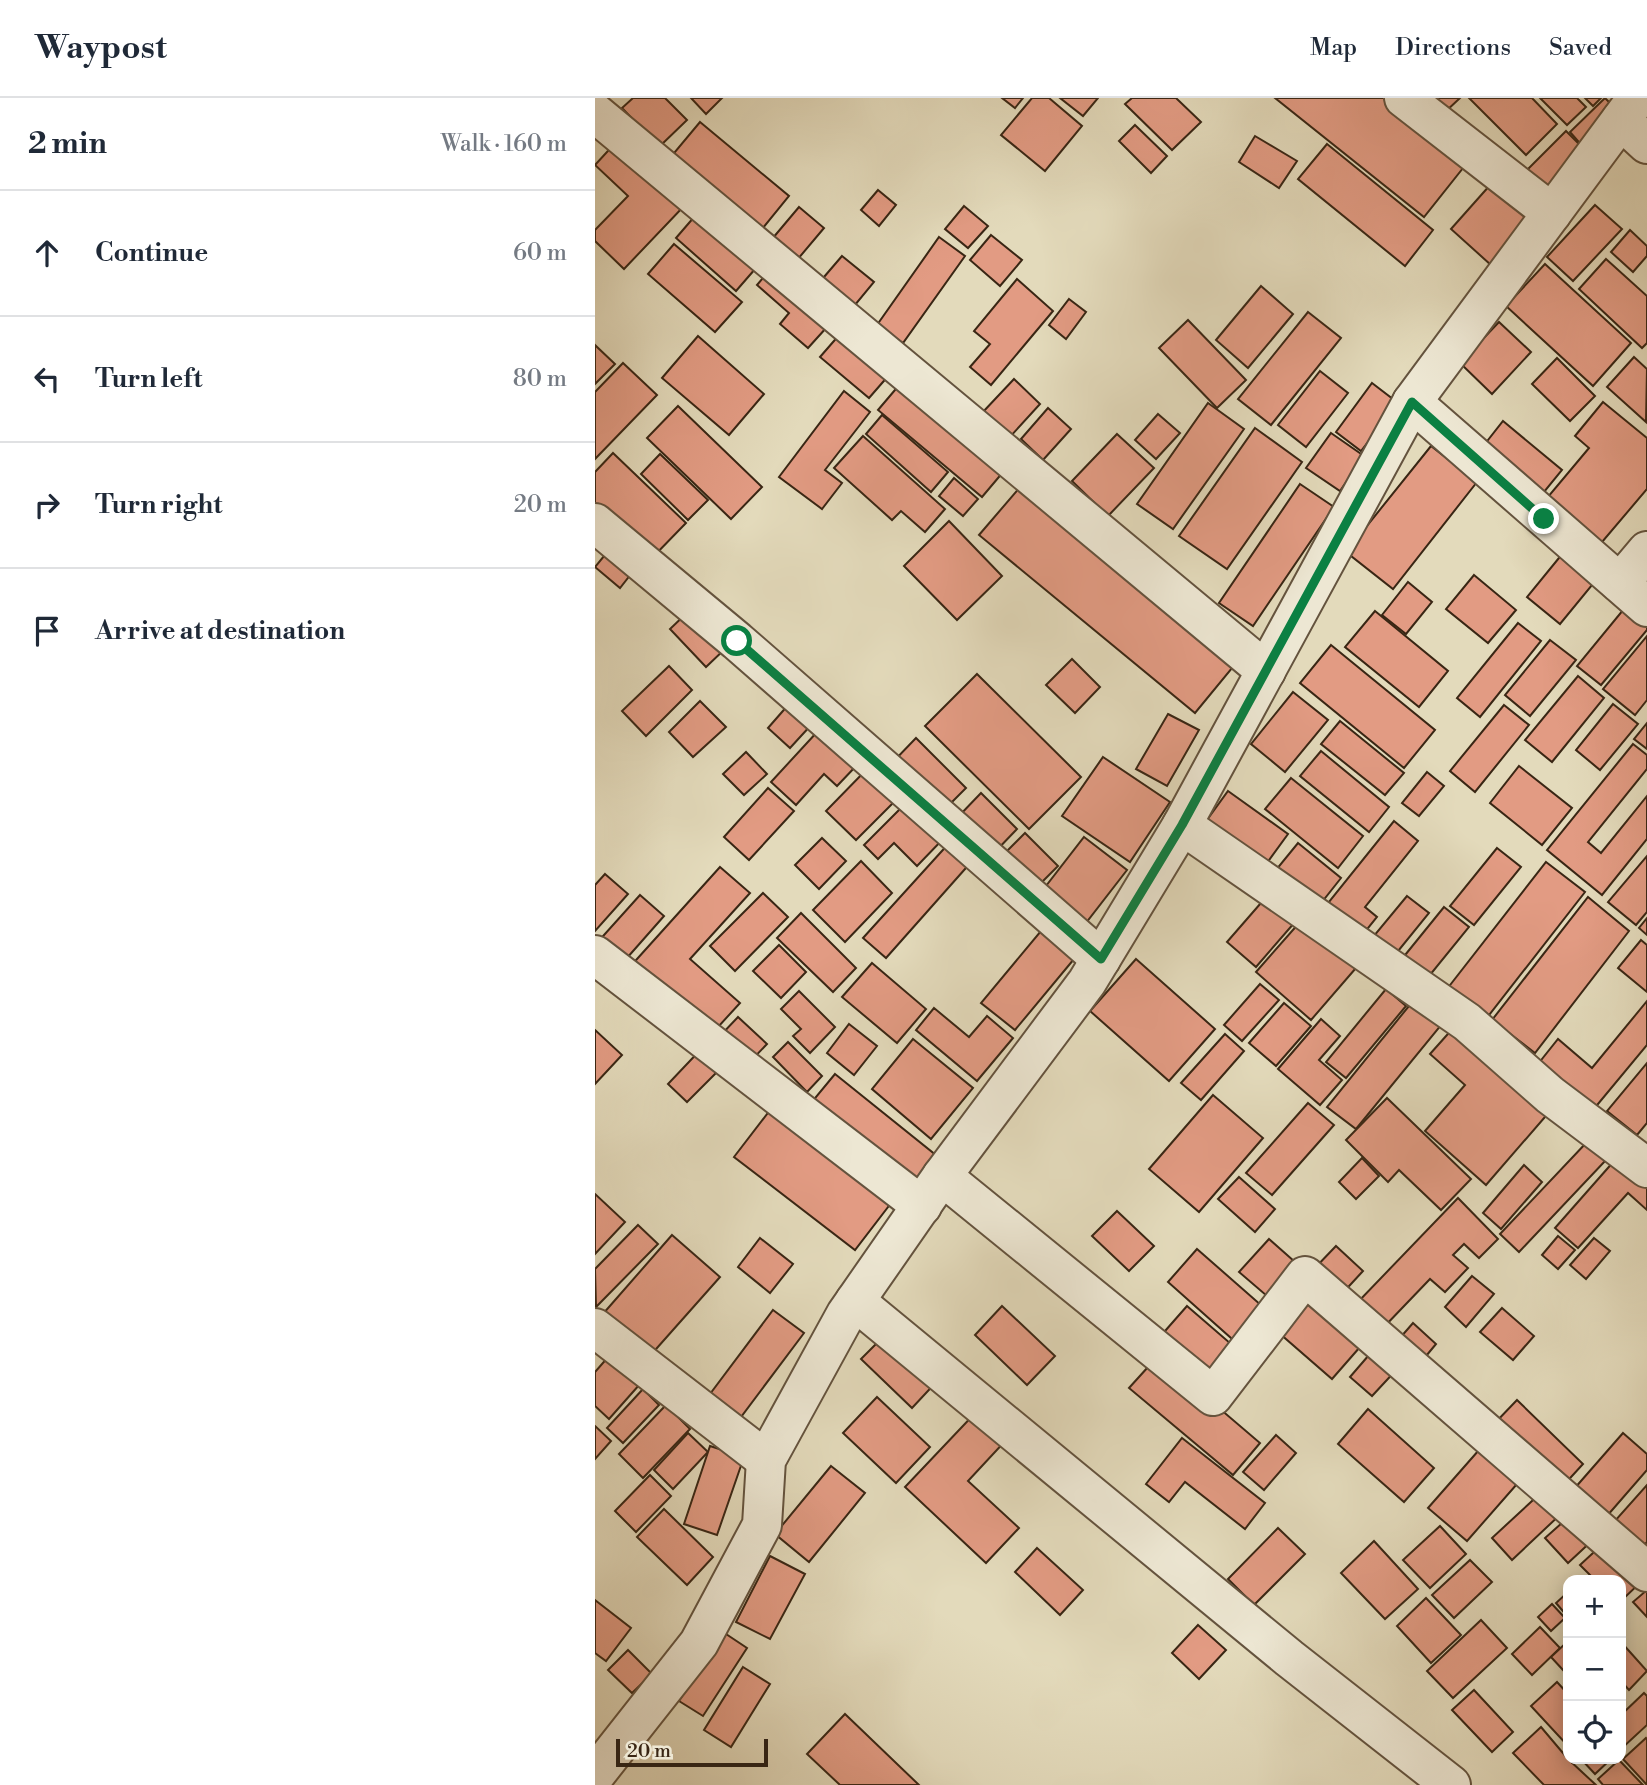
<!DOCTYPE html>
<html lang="en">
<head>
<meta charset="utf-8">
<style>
	body { margin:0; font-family:"Libre Bodoni",serif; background:#f2f2f3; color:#1f2937 }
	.controls { position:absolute; right:21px; bottom:21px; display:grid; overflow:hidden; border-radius:14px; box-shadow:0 4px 18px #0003 }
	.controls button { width:63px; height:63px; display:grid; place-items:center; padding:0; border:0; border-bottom:2px solid #e0e1e3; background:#fff; color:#1f2937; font:35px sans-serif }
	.scale { position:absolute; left:21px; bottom:18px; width:152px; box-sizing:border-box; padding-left:7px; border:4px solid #392614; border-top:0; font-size:19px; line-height:24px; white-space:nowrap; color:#392614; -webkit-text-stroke:5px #ede7d3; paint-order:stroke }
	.stop { position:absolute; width:21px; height:21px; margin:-16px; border:5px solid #0b8043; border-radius:50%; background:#fff }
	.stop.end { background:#0b8043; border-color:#fff; box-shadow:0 2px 7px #0008 }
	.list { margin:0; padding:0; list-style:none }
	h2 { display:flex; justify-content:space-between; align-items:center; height:91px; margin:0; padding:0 28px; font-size:30px }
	h2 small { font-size:23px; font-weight:400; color:#747a83 }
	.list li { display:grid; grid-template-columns:46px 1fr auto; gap:21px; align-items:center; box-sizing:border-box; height:126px; padding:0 28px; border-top:2px solid #e0e1e3 }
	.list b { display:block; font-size:26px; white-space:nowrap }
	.list em { font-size:23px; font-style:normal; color:#747a83 }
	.icon { flex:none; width:38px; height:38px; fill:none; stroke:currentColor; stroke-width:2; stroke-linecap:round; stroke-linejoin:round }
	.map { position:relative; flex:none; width:1052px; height:1687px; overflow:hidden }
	header { display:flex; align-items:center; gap:42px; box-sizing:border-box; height:98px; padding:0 35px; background:#fff; border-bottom:2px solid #e0e1e3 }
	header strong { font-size:33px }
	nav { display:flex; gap:38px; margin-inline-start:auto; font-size:24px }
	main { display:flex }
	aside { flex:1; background:#fff }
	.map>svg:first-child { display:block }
</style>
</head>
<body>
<header>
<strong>Waypost</strong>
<nav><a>Map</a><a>Directions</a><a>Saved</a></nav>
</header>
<main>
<aside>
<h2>2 min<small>Walk · 160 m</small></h2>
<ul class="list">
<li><svg class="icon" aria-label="ahead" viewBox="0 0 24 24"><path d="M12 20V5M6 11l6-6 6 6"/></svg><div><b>Continue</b></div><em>60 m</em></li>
<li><svg class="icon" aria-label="left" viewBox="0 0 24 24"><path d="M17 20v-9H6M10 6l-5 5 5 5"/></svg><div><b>Turn left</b></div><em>80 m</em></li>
<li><svg class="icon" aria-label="right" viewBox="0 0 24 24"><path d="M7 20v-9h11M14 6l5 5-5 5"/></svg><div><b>Turn right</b></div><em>20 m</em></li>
<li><svg class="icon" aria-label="arrive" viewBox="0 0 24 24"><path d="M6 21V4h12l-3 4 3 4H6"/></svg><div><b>Arrive at destination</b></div></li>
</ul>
</aside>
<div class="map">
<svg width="1052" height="1687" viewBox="0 0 1052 1687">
	<rect width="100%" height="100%" fill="#e3dabb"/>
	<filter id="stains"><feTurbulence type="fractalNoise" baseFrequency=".00286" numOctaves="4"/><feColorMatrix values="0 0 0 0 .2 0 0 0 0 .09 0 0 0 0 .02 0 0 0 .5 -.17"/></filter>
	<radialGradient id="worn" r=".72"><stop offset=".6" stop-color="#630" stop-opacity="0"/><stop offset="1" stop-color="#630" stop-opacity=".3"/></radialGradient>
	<g fill="#e29b83" stroke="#392614" stroke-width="2">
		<path d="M38,0H70L92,22L64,49L27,10Z"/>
		<path d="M96,0H127L111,16Z"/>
		<path d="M407,0H428L420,10Z"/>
		<path d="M437,0H454L487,28L450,73L406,37Z"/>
		<path d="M465,0H503L488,18Z"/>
		<path d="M537,0H581L606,24L577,52L530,6Z"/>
		<path d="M680,0H801L876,60L829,119Z"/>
		<path d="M836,0H865L850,14Z"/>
		<path d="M874,0H937L962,26L931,57Z"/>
		<path d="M945,0H982L991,9L972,27Z"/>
		<path d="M990,0H1006L998,8Z"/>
		<path d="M1010,0L1025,15L989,50L975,34Z"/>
		<path d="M105,24L194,98L159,141L69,67Z"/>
		<path d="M540,27L572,58L556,75L524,43Z"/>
		<path d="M971,33L995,57L955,97L931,73Z"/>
		<path d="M660,38L702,63L684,90L644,64Z"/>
		<path d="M23,42L90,107L29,171L0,143V132L33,98L0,67Z"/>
		<path d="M732,46L838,132L810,168L703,81Z"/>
		<path d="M896,86L936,121L896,167L856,131Z"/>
		<path d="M283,92L301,107L284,128L266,112Z"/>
		<path d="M1000,107L1027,131L978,183L952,159Z"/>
		<path d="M369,108L393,128L373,150L350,131Z"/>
		<path d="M204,109L229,130L197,168L172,147Z"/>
		<path d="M106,111L167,163L141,193L81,140Z"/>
		<path d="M1035,132L1052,148V158L1038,174L1016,154Z"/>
		<path d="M396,137L427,162L405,188L375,162Z"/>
		<path d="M344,139L370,158L308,245L282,227Z"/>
		<path d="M79,146L147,204L120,234L53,176Z"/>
		<path d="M247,158L279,184L255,213L223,186Z"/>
		<path d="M1011,161L1052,198V245L1047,250L984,191Z"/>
		<path d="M180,166L241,219L213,250L185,226L194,215L162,187Z"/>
		<path d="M950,166L1036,245L998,288L911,208Z"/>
		<path d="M422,181L458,213L396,287L375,269L395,246L379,233Z"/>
		<path d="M666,188L698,216L653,270L621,242Z"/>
		<path d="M474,201L491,214L471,241L454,227Z"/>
		<path d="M713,214L746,240L676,327L643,301Z"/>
		<path d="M593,222L651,282L622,310L564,250Z"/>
		<path d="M904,224L936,254L897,296L865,265Z"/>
		<path d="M252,228L301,269L274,300L225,259Z"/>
		<path d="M103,238L169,296L134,337L67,280Z"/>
		<path d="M0,247L20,266L0,286Z"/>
		<path d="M1039,259L1052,271L1051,324L1012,289Z"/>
		<path d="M962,260L1000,298L975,323L937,286Z"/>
		<path d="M28,265L62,297L0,361V294Z"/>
		<path d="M725,273L753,295L711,349L683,327Z"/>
		<path d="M311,279L414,367L387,399L283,312Z"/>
		<path d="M419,281L445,306L414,340L387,315Z"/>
		<path d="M777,285L803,305L766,353L741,334Z"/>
		<path d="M249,293L275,314L230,372L247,385L227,411L184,379Z"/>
		<path d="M1008,304L1052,340V391L996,457L942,412L994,350L980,338Z"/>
		<path d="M613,305L649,331L578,431L542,406Z"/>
		<path d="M83,308L167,389L136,421L52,340Z"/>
		<path d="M453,310L476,331L448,362L426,341Z"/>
		<path d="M563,316L585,335L561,361L540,342Z"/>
		<path d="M287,317L353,374L336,394L271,336Z"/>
		<path d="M908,323L967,372L940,405L882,356Z"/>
		<path d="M660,330L707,364L632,471L584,438Z"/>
		<path d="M736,335L769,358L745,393L711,370Z"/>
		<path d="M522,336L559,370L513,418L477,383Z"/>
		<path d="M268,338L350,411L330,434L306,413L297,422L239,370Z"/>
		<path d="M836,348L882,384L798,491L751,454Z"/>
		<path d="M18,355L91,425L54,463L0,412V374Z"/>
		<path d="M65,356L113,402L93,422L46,376Z"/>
		<path d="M359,380L383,401L368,418L344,398Z"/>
		<path d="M432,381L647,558L600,615L384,437Z"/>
		<path d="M705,386L739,409L658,528L624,505Z"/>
		<path d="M354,423L407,478L362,522L309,468Z"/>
		<path d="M18,447L43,467L25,490L0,469Z"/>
		<path d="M968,455L1002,481L965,526L932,499Z"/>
		<path d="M879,477L921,512L893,545L851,511Z"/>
		<path d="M813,484L837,504L811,536L787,517Z"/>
		<path d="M1033,506L1052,523V532L1006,587L982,568Z"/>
		<path d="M96,511L132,549L111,569L75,531Z"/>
		<path d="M780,513L853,573L824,609L750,549Z"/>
		<path d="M923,525L946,543L885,619L862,600Z"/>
		<path d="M1052,538V602L1040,617L1008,591Z"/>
		<path d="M955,542L981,562L935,618L910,597Z"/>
		<path d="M736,547L840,632L809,670L705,585Z"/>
		<path d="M477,561L505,589L480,615L451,587Z"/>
		<path d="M74,568L97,592L51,638L27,613Z"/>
		<path d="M382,576L486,679L434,731L330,628Z"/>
		<path d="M983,578L1009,600L957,664L930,642Z"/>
		<path d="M698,594L733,622L690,674L656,646Z"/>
		<path d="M105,603L131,629L98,659L74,634Z"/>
		<path d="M194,606L217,626L195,650L173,630Z"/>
		<path d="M1018,606L1043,626L1005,672L981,652Z"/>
		<path d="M909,607L934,627L880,694L855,673Z"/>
		<path d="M573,616L604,632L572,688L541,671Z"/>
		<path d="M745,623L809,675L790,697L726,646Z"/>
		<path d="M1052,625V651L1039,641Z"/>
		<path d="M223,633L262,667L242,688L229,676L201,707L176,684Z"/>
		<path d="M321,640L371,690L345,716L295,667Z"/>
		<path d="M1038,646L1052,657V671L993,744L1006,755L1052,698V741L1007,797L952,752Z"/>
		<path d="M726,653L794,709L774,734L705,678Z"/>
		<path d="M151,654L172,676L149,697L128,676Z"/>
		<path d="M508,659L575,704L535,764L467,718Z"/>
		<path d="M924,668L977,710L947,747L895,705Z"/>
		<path d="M274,669L304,699L261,742L231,713Z"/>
		<path d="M832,674L849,688L824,718L807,705Z"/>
		<path d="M696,680L768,738L743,770L670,711Z"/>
		<path d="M173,690L199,713L154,762L129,739Z"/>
		<path d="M633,693L693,736L664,776L604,733Z"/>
		<path d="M386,695L422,731L397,757L361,721Z"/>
		<path d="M313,703L350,739L322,768L299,745L283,761L269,747Z"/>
		<path d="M799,723L823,743L770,809L782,819L761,845L725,815Z"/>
		<path d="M430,735L463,768L439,792L406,759Z"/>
		<path d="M489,739L532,772L487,830L444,797Z"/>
		<path d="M227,740L251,763L224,791L200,767Z"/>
		<path d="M356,743L378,762L291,860L268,840Z"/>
		<path d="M703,745L746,780L719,814L676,778Z"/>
		<path d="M902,750L926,769L879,827L855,808Z"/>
		<path d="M1052,758V814L1041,827L1013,804Z"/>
		<path d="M266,763L297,795L250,844L218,812Z"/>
		<path d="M951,764L990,794L891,921L852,891Z"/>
		<path d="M125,769L155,795L95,861L145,905L112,941L33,871Z"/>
		<path d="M10,776L33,796L0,833V787Z"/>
		<path d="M168,795L193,819L140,873L115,848Z"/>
		<path d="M45,797L69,818L24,869L0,847Z"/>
		<path d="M672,798L700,824L661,869L632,844Z"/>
		<path d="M812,798L834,815L795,863L773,845Z"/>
		<path d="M993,799L1034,833L940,955L897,922Z"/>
		<path d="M849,809L874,829L826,888L802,867Z"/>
		<path d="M206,815L261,870L238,894L182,840Z"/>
		<path d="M712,816L767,863L716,922L661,874Z"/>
		<path d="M1052,820V837L1044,830Z"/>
		<path d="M451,827L484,855L420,932L386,905Z"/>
		<path d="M1046,842L1052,847V894L1023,870Z"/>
		<path d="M184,847L211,874L186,900L158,873Z"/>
		<path d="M541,861L620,931L574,983L495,913Z"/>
		<path d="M277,865L331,911L302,945L247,899Z"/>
		<path d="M665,886L684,902L647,943L629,927Z"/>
		<path d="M791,891L811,908L751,980L731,964Z"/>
		<path d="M204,893L240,929L215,955L198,938L206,931L186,911Z"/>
		<path d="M818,903L847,926L761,1031L732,1009Z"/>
		<path d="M1052,903V947L998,1012L943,966L963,941L997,970Z"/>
		<path d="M689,905L716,928L681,968L654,945Z"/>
		<path d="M339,910L374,939L392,918L418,940L382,983L321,932Z"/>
		<path d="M143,919L172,946L151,968L123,940Z"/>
		<path d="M726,921L745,938L724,962L747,982L725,1007L683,971Z"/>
		<path d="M254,926L282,948L259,977L232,955Z"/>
		<path d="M860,928L956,1012L891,1087L830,1033L870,987L835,956Z"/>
		<path d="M0,932L27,957L0,986Z"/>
		<path d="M630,936L649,953L606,1002L586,985Z"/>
		<path d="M318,941L378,990L336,1041L277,991Z"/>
		<path d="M193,944L227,978L212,994L178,959Z"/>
		<path d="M110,947L129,967L92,1004L73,986Z"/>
		<path d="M1052,965V1025L1042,1037L1012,1013Z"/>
		<path d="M240,976L342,1058L313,1093L211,1011Z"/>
		<path d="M618,997L668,1040L604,1114L554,1071Z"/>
		<path d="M792,1000L876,1081L846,1112L804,1072L793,1084L751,1042Z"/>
		<path d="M182,1003L303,1096L260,1152L139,1059Z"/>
		<path d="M713,1005L739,1027L677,1097L651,1075Z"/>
		<path d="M992,1044L1011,1062L924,1154L905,1136Z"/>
		<path d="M1027,1054L1052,1076V1112L1033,1095L983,1150L960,1130Z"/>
		<path d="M767,1060L784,1078L761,1101L744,1084Z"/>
		<path d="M929,1067L947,1084L906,1131L888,1115Z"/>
		<path d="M644,1079L680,1111L660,1134L623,1101Z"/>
		<path d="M0,1096L30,1124L0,1156Z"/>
		<path d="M863,1100L903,1141L884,1160L869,1146L858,1157L873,1170L850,1194L835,1181L787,1231L761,1206Z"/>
		<path d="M522,1113L559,1148L534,1173L497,1138Z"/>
		<path d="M43,1127L63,1146L1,1209L0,1171Z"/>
		<path d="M77,1137L125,1179L54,1259L7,1217Z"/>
		<path d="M963,1138L980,1152L963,1171L947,1157Z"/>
		<path d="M165,1140L198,1166L175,1195L143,1169Z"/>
		<path d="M999,1140L1015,1153L991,1181L975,1167Z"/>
		<path d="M674,1141L708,1171L679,1204L644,1174Z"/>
		<path d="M741,1148L768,1173L744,1199L717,1173Z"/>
		<path d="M602,1151L675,1215L645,1248L573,1184Z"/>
		<path d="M877,1178L899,1196L871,1229L850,1209Z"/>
		<path d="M712,1188L772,1241L737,1281L676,1228Z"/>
		<path d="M407,1208L460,1258L432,1287L380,1237Z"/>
		<path d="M592,1208L643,1252L614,1285L563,1241Z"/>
		<path d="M907,1210L939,1238L918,1262L885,1234Z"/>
		<path d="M178,1212L209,1235L143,1323L112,1300Z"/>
		<path d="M818,1225L841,1246L822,1269L798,1248Z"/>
		<path d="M294,1233L345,1280L317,1310L266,1261Z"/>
		<path d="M780,1250L803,1270L777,1298L755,1279Z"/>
		<path d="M14,1258L45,1286L14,1321L0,1308V1274Z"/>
		<path d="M563,1258L665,1345L638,1377L534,1290Z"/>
		<path d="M48,1291L64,1307L28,1345L12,1330Z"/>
		<path d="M282,1299L335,1349L301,1385L248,1335Z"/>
		<path d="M922,1302L988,1366L966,1390L898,1327Z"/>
		<path d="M71,1307L95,1331L48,1380L24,1356Z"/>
		<path d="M384,1311L413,1340L373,1383L424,1430L391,1465L310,1389Z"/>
		<path d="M773,1311L839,1370L809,1404L743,1346Z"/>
		<path d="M0,1328L16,1343L0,1361Z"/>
		<path d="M93,1335L113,1354L78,1391L59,1372Z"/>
		<path d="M1028,1335L1052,1356V1372L1005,1426L972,1399Z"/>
		<path d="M681,1337L701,1355L669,1392L648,1374Z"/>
		<path d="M587,1340L670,1405L650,1431L590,1384L574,1404L551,1386Z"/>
		<path d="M891,1344L929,1378L872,1443L833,1410Z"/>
		<path d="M115,1348L149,1359L122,1437L89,1426Z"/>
		<path d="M236,1368L270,1395L214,1464L180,1436Z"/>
		<path d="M55,1377L76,1398L41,1434L20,1413Z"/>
		<path d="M1052,1387V1444L1040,1458L1011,1433Z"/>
		<path d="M949,1392L969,1413L917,1462L897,1440Z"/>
		<path d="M69,1411L118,1459L92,1487L42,1439Z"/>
		<path d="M977,1416L1000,1440L973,1465L950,1440Z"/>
		<path d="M845,1428L871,1456L835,1490L808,1462Z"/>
		<path d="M683,1430L710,1456L659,1507L633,1481Z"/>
		<path d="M779,1443L823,1491L790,1521L746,1475Z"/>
		<path d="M1011,1443L1048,1482L1026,1503V1482H1000L985,1467Z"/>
		<path d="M442,1450L488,1492L465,1517L420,1474Z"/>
		<path d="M175,1458L210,1476L175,1541L141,1524Z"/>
		<path d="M875,1462L897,1484L859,1520L837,1497Z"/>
		<path d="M1052,1492V1519L1038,1504Z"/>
		<path d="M973,1494V1519L961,1505Z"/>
		<path d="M831,1500L866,1537L836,1565L802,1528Z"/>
		<path d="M0,1502L36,1530L11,1563L0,1555Z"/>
		<path d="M957,1506L970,1520L956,1533L943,1519Z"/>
		<path d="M886,1522L912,1550L858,1600L832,1573Z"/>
		<path d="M603,1527L631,1552L604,1581L577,1555Z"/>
		<path d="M945,1529L965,1550L937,1577L917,1556Z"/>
		<path d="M128,1534L152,1550L108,1618L84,1603Z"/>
		<path d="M973,1543V1567L968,1572L956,1559Z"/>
		<path d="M1026,1544L1052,1573L1034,1592L1026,1583Z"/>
		<path d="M33,1552L57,1576L37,1595L13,1572Z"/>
		<path d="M148,1569L175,1586L136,1649L109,1632Z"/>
		<path d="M962,1584L973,1596V1648L936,1608Z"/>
		<path d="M879,1592L918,1634L897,1654L857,1612Z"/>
		<path d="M1049,1595L1052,1598V1627L1026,1651V1617Z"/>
		<path d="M250,1616L324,1687H245L212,1656Z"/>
		<path d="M946,1629L973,1661L1001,1687H949L918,1655Z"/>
		<path d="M1051,1640L1052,1641V1687L1028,1661Z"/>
		<path d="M986,1661H1016L1000,1676Z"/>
		<path d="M1024,1662L1048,1687H1008L1003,1681Z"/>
	</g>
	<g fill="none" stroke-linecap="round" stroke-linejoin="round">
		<g stroke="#64533e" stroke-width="42">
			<g id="minor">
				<path d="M809,0L957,115"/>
				<path d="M0,15L671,573"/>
				<path d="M1026,22L1052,46"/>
				<path d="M817,304L1052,509"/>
				<path d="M0,425L142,543L506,861"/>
				<path d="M1025,485L1052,453"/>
				<path d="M587,727L872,924L955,997L1052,1070"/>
				<path d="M0,857L327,1108"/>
				<path d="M347,1078L618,1298L710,1178L1052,1474"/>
				<path d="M260,1203L694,1560L856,1687"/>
				<path d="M0,1230L171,1362"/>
				<path d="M0,1677L104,1545L167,1427L171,1362L251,1216L347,1078L492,884L587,727L817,304L1042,0"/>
			</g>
		</g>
		<use href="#minor" stroke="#ede7d3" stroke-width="38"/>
	</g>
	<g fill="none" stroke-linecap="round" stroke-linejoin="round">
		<path stroke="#0b8043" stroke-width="9" d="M142,543L506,861L587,727L817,304L949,421"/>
	</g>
	<rect width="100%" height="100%" filter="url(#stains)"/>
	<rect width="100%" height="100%" fill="url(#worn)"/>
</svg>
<div class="controls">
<button>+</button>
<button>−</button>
<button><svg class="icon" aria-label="locate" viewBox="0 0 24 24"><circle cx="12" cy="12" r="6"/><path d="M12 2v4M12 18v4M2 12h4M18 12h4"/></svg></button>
</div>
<div class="scale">20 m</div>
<div class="stop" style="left:142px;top:543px"></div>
<div class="stop end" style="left:949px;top:421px"></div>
</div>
</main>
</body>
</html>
